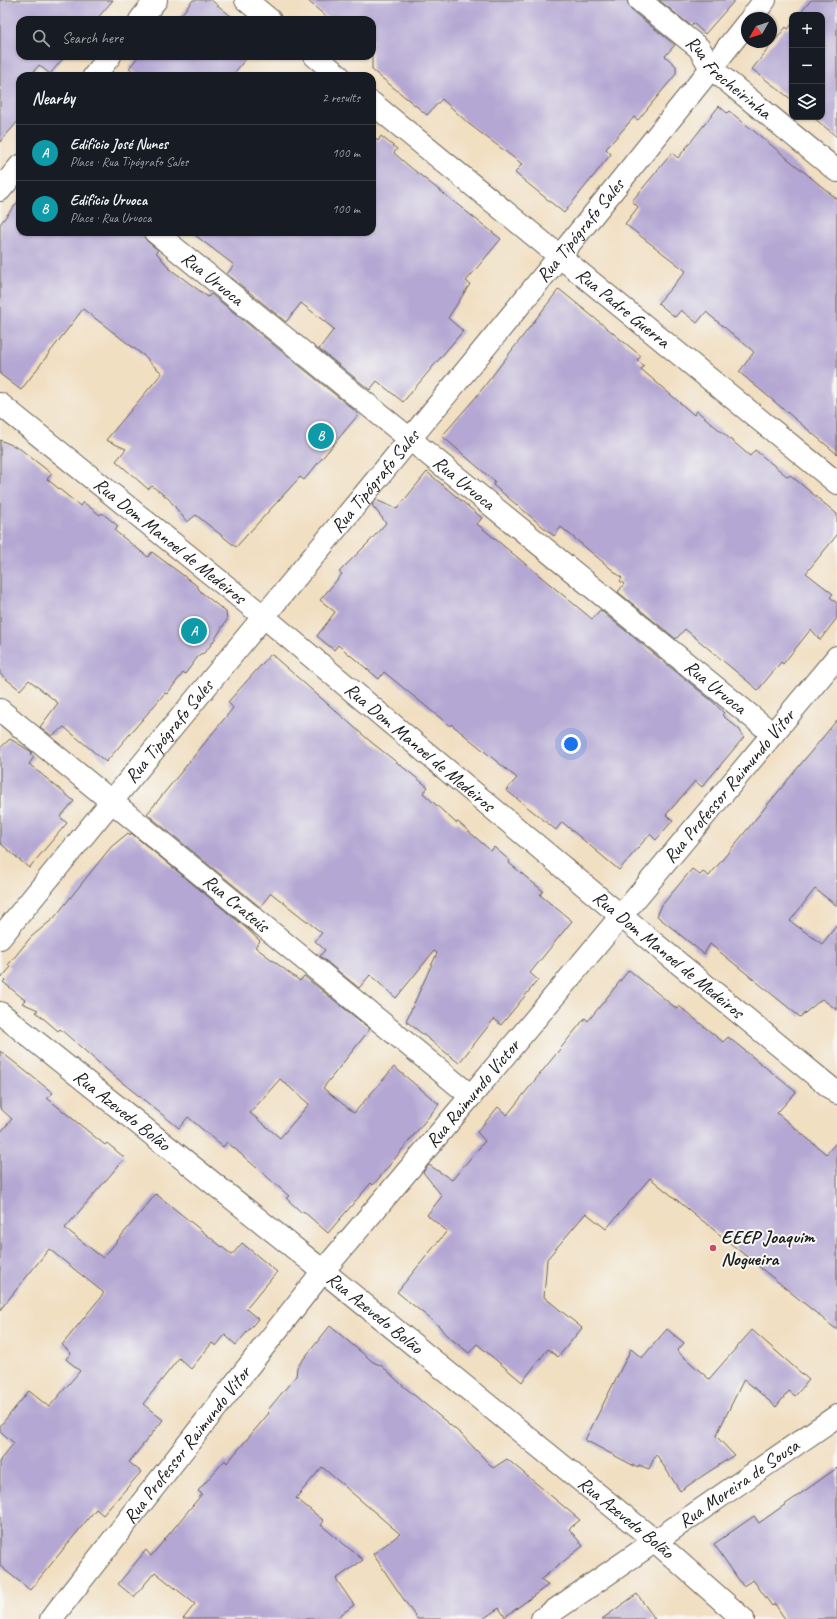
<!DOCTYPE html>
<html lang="en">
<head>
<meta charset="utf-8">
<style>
	body { margin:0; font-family:Caveat,sans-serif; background:#242831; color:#f1f3f6 }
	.controls { position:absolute; right:12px; top:12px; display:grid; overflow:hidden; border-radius:8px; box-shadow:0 1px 3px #0004 }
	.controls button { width:36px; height:36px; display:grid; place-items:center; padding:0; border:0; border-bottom:1px solid #363941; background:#171b24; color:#f1f3f6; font:20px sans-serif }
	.compass { position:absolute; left:741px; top:12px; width:36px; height:36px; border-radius:50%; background:#171b24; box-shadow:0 1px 3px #0004; rotate:231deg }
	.you { position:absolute; left:571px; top:744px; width:14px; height:14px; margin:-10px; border:3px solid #fff; border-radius:50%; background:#1a73e8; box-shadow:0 0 0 6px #1a73e833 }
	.badge { display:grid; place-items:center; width:26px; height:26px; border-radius:50%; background:#d1495b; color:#fff; font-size:13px; font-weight:700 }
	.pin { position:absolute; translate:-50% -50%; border:2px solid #fff; box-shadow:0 1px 4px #0006 }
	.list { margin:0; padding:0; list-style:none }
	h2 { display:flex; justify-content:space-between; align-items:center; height:52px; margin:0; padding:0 16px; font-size:17px }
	h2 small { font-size:13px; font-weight:400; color:#9ea1a6 }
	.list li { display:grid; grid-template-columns:26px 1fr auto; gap:12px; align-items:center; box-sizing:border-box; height:56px; padding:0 16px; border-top:1px solid #363941 }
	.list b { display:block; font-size:15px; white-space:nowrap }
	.list p { margin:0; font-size:13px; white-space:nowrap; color:#9ea1a6 }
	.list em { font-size:13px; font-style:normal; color:#9ea1a6 }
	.icon { flex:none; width:22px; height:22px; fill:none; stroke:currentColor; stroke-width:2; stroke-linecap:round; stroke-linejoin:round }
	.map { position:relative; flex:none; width:837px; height:1619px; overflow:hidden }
	.search { position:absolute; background:#171b24; box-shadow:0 1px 3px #0004; left:16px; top:16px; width:360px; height:44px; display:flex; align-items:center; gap:10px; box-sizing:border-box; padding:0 14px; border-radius:12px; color:#9ea1a6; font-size:15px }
	.panel { position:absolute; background:#171b24; box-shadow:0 1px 3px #0004; left:16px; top:72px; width:360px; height:164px; border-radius:12px }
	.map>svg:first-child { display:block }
</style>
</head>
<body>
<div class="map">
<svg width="837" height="1619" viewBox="0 0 837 1619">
	<rect width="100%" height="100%" fill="#f6f6f2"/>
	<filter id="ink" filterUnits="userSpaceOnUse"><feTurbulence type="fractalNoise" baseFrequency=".025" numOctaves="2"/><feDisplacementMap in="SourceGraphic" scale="8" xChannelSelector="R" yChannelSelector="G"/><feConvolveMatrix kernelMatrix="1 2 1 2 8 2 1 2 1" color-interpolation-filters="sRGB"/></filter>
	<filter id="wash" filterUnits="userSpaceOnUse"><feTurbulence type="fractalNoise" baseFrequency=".012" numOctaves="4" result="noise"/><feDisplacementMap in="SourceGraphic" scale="16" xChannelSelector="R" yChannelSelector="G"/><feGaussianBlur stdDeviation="0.9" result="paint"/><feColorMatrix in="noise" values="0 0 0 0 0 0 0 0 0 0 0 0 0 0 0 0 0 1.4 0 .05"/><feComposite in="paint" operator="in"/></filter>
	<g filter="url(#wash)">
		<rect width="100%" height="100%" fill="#f1dfc2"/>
		<g id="blocks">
			<g fill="#b4a7d3" fill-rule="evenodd">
				<path d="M0,0H113L96,20H20V56H65L50,74L39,65L30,76H20V119L0,142Z"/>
				<path d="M193,0H211L236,20H177Z"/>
				<path d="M307,0H627L631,10L675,45L665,56L676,66V74L638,120L634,117L606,149L611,154L564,213L515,173L522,164L469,124L442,99L427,115L372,70V20H330Z"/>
				<path d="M659,0H735L705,34L693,23L691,26Z"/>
				<path d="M811,0H837V137L813,117H822V15H799Z"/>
				<path d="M792,24V100L752,69L786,27L788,29Z"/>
				<path d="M139,56H248L232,76H140L129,68Z"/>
				<path d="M719,106L727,113L729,111L749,127L837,199V454L739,372L754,352L706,312L697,323L681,310L675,317L658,303L686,271L625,224L638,207L632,201L672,153L678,158Z"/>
				<path d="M372,136L378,141L381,136L397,149L394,153L410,167L501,239L466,281L470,284L448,318L463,331L403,402L377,381L370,390L319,349L334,329L301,303L286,322L227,274L234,265L191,232H372Z"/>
				<path d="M20,199V232H143L147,241L158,250L156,252L170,269L208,297L211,294L354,410L358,415L304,480L300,477L236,547L196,515L187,522L168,498L152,486L148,489L116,461L126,449L106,440L162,373L148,361V359L83,309L21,390L0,374V224Z"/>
				<path d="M559,289L641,356L637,360L644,366L641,369L694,415L697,411L750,456L755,450L788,477L790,475L837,514V535L806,573L833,594L830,597L837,603V618L820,640L811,629L783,664L781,662L758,690L685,629L676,639L618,592L624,584L620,581L622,578L561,527L554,536L493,485L495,482L442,436L476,397Z"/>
				<path d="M0,440L19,448L52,474L47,479L80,506L83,502L100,515L102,513L118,526L115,531L148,557L152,552L196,585L201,592L226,612L227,620L211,645L204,653L200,654L185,674L183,673L167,694L165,693L106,762L64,727L52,736L40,727L58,703L29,680L20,690L0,674Z"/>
				<path d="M427,472L482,518L477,524L592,619L600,610L712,701L724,713L722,715L739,729L744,737L702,787L695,781L666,815L673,820L656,840L650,834L619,870L562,822L556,830L506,790L517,778L451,724L450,726L384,672L379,679L338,645L334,650L317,636L335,612L320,600L342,574L339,572L369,542L386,523L372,505L376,500L397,509Z"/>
				<path d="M271,654L371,742L428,787L423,793L456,823L458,822L491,851L494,847L510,861L509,863L543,891L540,895L572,921L530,973L538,980L501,1025L494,1019L459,1063L406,1021L437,953L434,951L396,998L370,975L359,988L320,956L325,950L315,941L322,933L271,893L260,907L147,814L233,708L228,702Z"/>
				<path d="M837,720V906L815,889L790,921L822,944L837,925V1010L822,999L800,1017L710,944L704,954L657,916L662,905L692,869L700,875L703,872L709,876Z"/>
				<path d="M10,739L32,752L30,754L34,757L29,764L74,801L60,817L67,823L29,868L0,843V748Z"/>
				<path d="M128,833L130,835L131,833L245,927L260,941L255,947L300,981L304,976L370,1029L323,1088L354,1113L394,1067L439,1104L380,1177L373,1185L371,1183L328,1233L303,1211L302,1213L286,1198L289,1196L227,1142L223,1147L188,1117L179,1128L114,1076L60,1029L58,1031L36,1012L38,1010L22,1003L25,1000L3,982L5,980L2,977L11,967L8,965L31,937L54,918L111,847ZM280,1079L309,1104L280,1138L250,1113Z"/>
				<path d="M629,970L677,1009L679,1006L723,1042L728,1037L796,1092L777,1113L826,1154L837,1142V1330L650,1178L606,1229L586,1213L547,1259L544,1297L582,1328L558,1357L548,1349L522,1382L477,1344L469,1353L445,1334L439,1326L397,1292L447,1231L427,1215L442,1196L423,1172L429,1165L452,1180L485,1141L477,1132L498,1107L507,1115L585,1018L588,1021Z"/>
				<path d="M0,1051L53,1093L47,1098L105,1145L107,1143L125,1158L65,1228L103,1258L156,1194L232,1255L242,1243L277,1272L246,1309L258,1319L236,1345L225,1335L216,1346L212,1343L191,1369L179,1358L143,1404L163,1420L129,1462L141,1472L103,1515L96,1509L30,1590L0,1566V1460L14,1443L0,1431V1426L29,1391L49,1407L80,1371L66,1359L71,1353L62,1345L104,1293L49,1249L0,1310V1133L12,1119L0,1108Z"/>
				<path d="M330,1326L373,1362L382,1366L402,1385L461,1434L493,1468L507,1459L580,1520L569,1529L583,1546L540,1580L548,1585L505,1617L499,1608L483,1619H417L373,1554L400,1534L322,1467L296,1498L324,1521L321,1525L363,1560L336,1579L354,1605L335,1619H183L195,1604L155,1572L134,1597L118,1584L146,1550L151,1556L202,1494L198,1491L225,1460L227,1463L269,1413L267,1411L296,1376L297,1367Z"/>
				<path d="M667,1329L684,1343L677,1351L709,1379L752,1330L809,1380L795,1396L789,1391L776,1407L744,1379L716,1436L734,1455L680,1491L656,1454L649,1469L639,1465L638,1468L585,1440L631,1349L642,1358Z"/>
				<path d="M837,1468V1619H785L775,1604L772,1606L753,1580L743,1586L714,1544L754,1516L759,1523Z"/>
				<path d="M637,1594L655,1619H602Z"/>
			</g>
		</g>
	</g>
	<g filter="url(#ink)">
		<use href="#blocks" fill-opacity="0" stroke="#676056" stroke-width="1"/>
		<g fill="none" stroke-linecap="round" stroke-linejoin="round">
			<g stroke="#676056" stroke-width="24">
				<g id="minor">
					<path d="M246,0L270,20"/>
					<path id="s1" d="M639,0L699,48L711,68L837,171"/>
					<path d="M751,18L765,0"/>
					<path d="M315,56L339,76"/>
					<path id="s2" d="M372,103L837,483"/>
					<path id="s3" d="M155,232L773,734"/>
					<path id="s4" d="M0,404L263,616L621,916L837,1093"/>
					<path id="s5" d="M0,710L471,1096"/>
					<path id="s6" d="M0,938C248,633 502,332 747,23"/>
					<path id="s7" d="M51,1619L323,1271L471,1096L837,657"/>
					<path id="s8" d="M542,1619L837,1416"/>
				</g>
			</g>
			<g stroke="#676056" stroke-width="24">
				<g id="tertiary">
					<path d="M140,20L156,0"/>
					<path d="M94,76L110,56"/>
					<path d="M0,190L20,166"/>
					<path id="s9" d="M0,1013L323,1271L655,1541L743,1619"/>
				</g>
			</g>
			<use href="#minor" stroke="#fff" stroke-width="22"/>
			<use href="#tertiary" stroke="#fff" stroke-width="22"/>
		</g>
	</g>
	<circle fill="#d1495b" stroke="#f6f6f2" stroke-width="1.5" cx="713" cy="1248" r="4"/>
	<g text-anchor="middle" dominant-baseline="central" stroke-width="4" stroke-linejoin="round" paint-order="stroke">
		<g font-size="19" fill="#1c1c1c" stroke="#f6f6f2">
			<text stroke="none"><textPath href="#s1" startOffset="119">Rua Frecheirinha</textPath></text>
			<text stroke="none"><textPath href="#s6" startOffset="915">Rua Tipógrafo Sales</textPath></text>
			<text stroke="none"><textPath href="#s3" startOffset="74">Rua Uruoca</textPath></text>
			<text stroke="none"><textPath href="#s2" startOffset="324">Rua Padre Guerra</textPath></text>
			<text stroke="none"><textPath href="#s6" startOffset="591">Rua Tipógrafo Sales</textPath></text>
			<text stroke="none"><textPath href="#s3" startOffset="398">Rua Uruoca</textPath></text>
			<text stroke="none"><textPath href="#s4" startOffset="218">Rua Dom Manoel de Medeiros</textPath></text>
			<text stroke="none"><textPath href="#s3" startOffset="722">Rua Uruoca</textPath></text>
			<text stroke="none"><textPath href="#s6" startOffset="267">Rua Tipógrafo Sales</textPath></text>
			<text stroke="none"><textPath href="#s4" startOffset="542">Rua Dom Manoel de Medeiros</textPath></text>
			<text stroke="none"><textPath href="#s7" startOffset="1074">Rua Professor Raimundo Vitor</textPath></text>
			<text stroke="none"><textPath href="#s5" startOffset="305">Rua Crateús</textPath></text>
			<text stroke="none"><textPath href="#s4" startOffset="866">Rua Dom Manoel de Medeiros</textPath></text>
			<text stroke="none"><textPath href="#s7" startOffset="674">Rua Raimundo Victor</textPath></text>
			<text stroke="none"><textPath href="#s9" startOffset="156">Rua Azevedo Bolão</textPath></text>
			<text stroke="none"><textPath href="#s9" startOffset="480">Rua Azevedo Bolão</textPath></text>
			<text stroke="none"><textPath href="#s7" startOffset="221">Rua Professor Raimundo Vitor</textPath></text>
			<text stroke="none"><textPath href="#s8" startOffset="239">Rua Moreira de Sousa</textPath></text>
			<text stroke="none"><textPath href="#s9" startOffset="804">Rua Azevedo Bolão</textPath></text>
		</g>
		<g font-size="19" font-weight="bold" fill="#1c1c1c" stroke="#f6f6f2" text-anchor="start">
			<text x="721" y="1237">EEEP Joaquim<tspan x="721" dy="22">Nogueira</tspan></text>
		</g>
	</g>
</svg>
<div class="controls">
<button>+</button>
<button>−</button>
<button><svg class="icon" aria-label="layers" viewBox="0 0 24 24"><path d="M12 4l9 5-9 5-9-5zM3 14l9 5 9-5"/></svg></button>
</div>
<svg class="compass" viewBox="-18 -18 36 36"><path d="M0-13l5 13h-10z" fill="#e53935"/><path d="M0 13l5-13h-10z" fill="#9ea1a6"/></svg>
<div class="you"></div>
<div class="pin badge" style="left:194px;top:631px;background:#0f9aa8">A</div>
<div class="pin badge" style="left:321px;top:436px;background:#0f9aa8">B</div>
<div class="search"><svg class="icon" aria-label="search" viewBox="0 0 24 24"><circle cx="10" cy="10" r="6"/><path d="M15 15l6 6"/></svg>Search here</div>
<section class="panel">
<h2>Nearby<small>2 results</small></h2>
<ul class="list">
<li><span class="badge" style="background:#0f9aa8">A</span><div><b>Edifício José Nunes</b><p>Place · Rua Tipógrafo Sales</p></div><em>100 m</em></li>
<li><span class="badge" style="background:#0f9aa8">B</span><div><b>Edifício Uruoca</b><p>Place · Rua Uruoca</p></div><em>100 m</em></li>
</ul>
</section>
</div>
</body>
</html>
